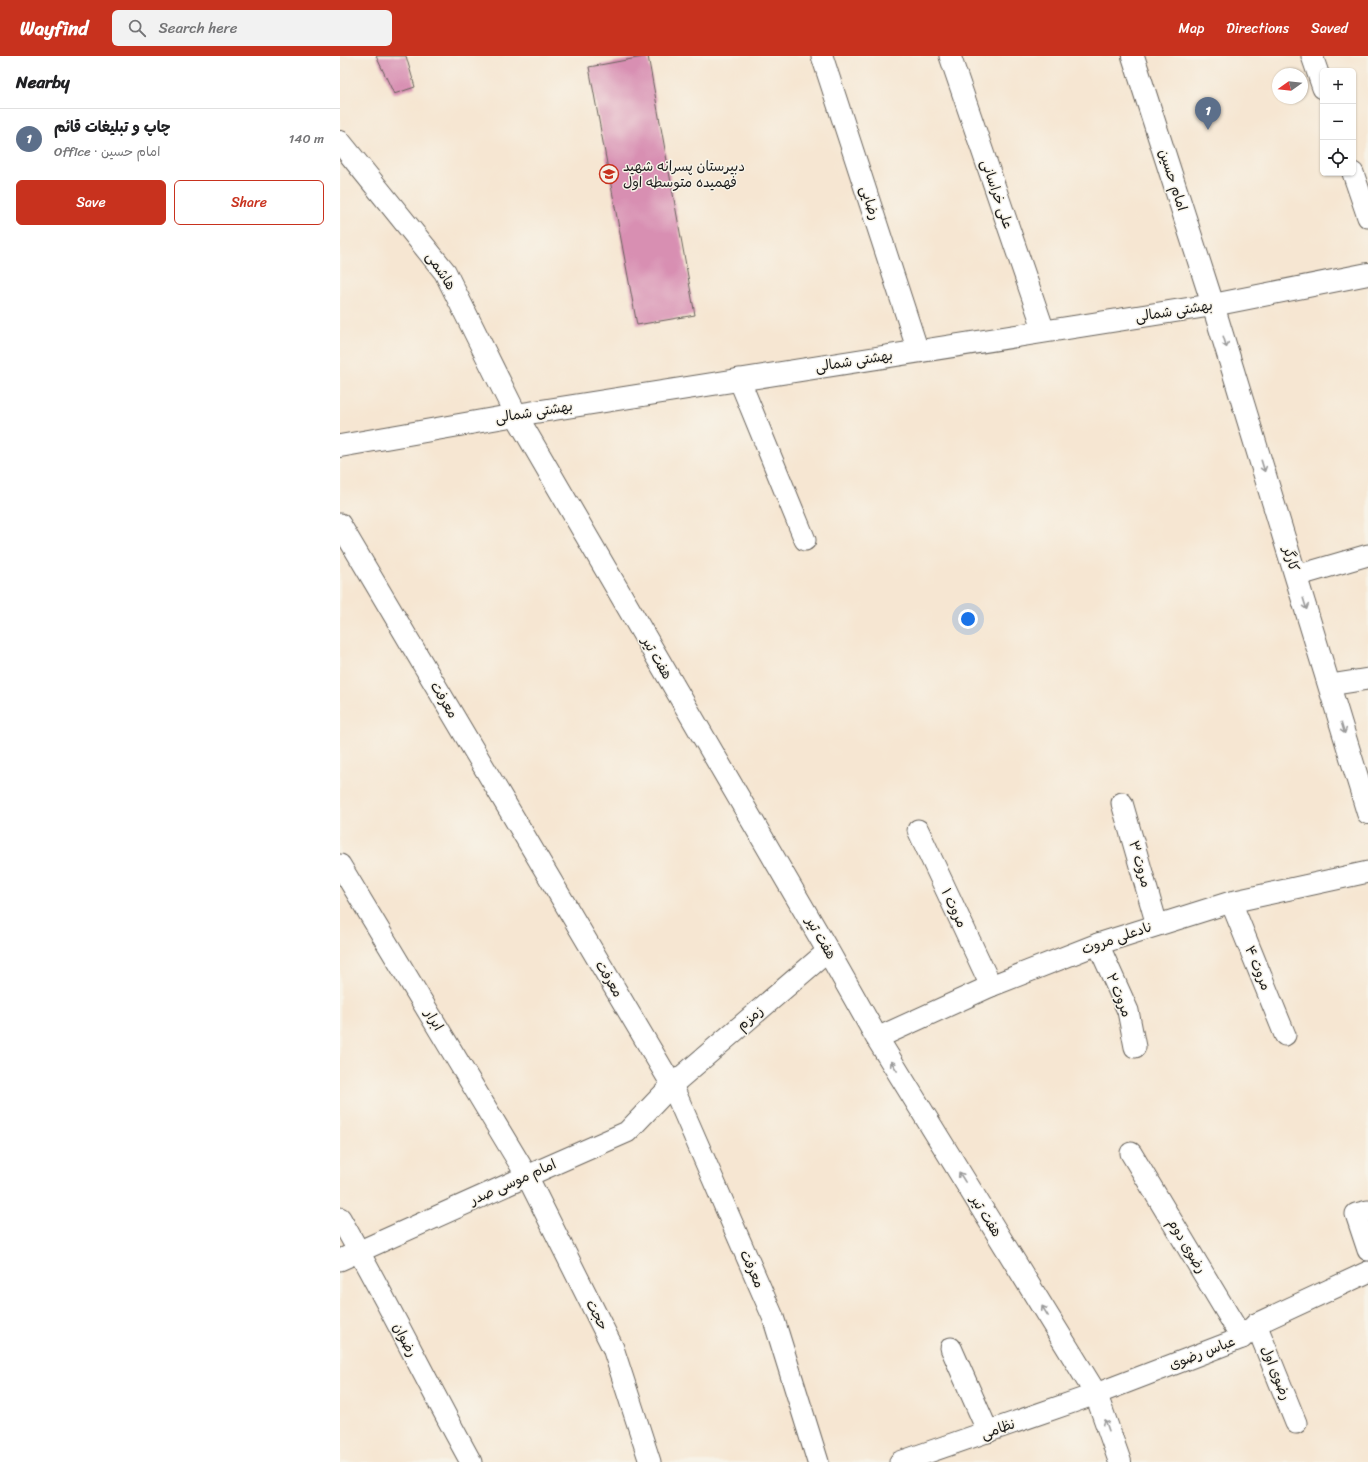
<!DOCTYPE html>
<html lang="en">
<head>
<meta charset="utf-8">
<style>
	body { margin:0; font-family:Sriracha,"Playpen Sans Arabic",sans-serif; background:#f2f2f2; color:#202124 }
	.controls { position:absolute; right:12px; top:12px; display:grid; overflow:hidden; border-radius:6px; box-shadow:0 1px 3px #0004 }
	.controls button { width:36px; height:36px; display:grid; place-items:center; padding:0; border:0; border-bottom:1px solid #e0e0e0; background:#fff; color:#202124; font:20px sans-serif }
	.compass { position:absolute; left:932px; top:12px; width:36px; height:36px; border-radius:50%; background:#fff; box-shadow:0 1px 3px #0004; rotate:255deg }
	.you { position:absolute; left:628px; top:563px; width:14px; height:14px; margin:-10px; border:3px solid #fff; border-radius:50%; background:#1a73e8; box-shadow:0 0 0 6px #1a73e833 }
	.badge { display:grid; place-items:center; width:26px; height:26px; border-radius:50%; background:#c8321e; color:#fff; font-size:13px; font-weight:700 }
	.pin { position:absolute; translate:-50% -33px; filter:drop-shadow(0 1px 2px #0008) }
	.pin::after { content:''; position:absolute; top:21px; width:14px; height:12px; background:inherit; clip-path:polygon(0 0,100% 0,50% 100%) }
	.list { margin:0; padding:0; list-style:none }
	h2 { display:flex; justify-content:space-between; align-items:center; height:52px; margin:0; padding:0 16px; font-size:17px }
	h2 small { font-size:13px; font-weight:400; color:#757577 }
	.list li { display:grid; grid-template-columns:26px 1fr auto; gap:12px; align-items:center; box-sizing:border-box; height:60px; padding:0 16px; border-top:1px solid #e0e0e0 }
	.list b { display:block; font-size:15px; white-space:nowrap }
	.list p { margin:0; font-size:13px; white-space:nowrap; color:#757577 }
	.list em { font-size:13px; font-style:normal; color:#757577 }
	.actions { display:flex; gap:8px; padding:12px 16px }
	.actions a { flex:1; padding:9px 0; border:1px solid #c8321e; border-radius:6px; text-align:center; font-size:14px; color:#c8321e }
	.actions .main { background:#c8321e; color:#fff }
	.icon { flex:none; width:22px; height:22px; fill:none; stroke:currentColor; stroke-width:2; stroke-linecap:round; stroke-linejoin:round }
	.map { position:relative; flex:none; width:1028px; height:1406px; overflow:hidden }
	header { display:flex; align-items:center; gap:24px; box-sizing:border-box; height:56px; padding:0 20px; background:#c8321e; color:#fff }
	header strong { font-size:19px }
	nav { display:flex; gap:22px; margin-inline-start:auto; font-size:14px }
	.search { width:280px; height:36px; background:#f2f2f2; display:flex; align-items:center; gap:10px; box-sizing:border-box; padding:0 14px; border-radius:6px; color:#757577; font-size:15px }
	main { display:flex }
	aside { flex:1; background:#fff }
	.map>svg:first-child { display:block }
</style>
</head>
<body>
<header>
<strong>Wayfind</strong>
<div class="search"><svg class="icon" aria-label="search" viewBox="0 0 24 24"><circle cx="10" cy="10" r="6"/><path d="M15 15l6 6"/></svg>Search here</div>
<nav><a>Map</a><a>Directions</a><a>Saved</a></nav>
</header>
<main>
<aside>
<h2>Nearby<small></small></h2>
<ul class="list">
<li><span class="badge" style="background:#5c6f8a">1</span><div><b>چاپ و تبلیغات قائم</b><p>Office · امام حسین</p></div><em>140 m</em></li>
</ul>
<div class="actions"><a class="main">Save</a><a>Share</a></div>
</aside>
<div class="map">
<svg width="1028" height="1406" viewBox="0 0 1028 1406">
	<rect width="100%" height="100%" fill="#f7f3e8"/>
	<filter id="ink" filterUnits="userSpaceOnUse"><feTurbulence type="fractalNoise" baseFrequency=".025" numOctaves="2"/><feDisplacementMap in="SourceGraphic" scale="8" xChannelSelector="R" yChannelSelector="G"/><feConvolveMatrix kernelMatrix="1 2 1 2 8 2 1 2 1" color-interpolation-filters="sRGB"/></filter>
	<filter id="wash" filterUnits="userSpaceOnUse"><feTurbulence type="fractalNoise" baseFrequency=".012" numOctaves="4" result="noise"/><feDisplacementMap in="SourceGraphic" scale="16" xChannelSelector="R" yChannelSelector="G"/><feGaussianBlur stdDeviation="0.9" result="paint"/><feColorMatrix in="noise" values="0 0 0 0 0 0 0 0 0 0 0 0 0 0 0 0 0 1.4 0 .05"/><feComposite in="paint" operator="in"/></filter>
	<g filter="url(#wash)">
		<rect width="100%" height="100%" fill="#f6e6d2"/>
		<g id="blocks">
			<g fill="#d88fb2">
				<path d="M36,0H66L75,31L54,38Z"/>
				<path d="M308,0L355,259L297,269L249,11Z"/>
			</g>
		</g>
	</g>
	<g filter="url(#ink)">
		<use href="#blocks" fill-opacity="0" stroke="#68635c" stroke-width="1"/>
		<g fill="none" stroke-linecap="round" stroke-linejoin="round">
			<g stroke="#68635c" stroke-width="23">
				<g id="street">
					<path d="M482,0L578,295"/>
					<path d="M610,0L704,275"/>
					<path d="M972,0L983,32"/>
					<path d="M1013,117L1028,161"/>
					<path d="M399,323L465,484"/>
					<path d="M0,468L332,1029L433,1261L478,1406"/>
					<path d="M956,520L1028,499"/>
					<path d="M990,629L1028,623"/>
					<path d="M782,747L817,869"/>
					<path d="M578,774L651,930"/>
					<path d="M0,809L187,1120L273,1292L310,1406"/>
					<path d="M891,846L945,979"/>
					<path d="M758,888L788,955L795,991"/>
					<path d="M537,982L651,930L758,888L891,846L1028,816"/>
					<path d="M791,1097L902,1282"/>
					<path d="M1028,1155L1016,1158L1028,1194"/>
					<path d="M0,1162C46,1242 86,1325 131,1406"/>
					<path d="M0,1204L187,1120L287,1076L332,1029L488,895"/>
					<path d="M916,1268L956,1367"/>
					<path d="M611,1292L648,1376"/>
					<path d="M560,1406L756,1338L902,1282L916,1268L1028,1216"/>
				</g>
			</g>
			<g stroke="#68635c" stroke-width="24">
				<g id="secondary">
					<path d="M793,0L873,249L1028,757"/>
					<path d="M0,86L105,216L176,359L488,895L537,982L756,1338L780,1406"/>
					<path d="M0,390L176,359L873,249L1028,218"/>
				</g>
			</g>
			<use href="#street" stroke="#fff" stroke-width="21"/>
			<use href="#secondary" stroke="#fff" stroke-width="22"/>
		</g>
		<defs><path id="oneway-shaft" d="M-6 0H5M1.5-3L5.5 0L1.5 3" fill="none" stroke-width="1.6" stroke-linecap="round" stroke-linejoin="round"/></defs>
		<g stroke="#999">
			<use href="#oneway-shaft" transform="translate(885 286) rotate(73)"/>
			<use href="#oneway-shaft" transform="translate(923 410) rotate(73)"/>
			<use href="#oneway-shaft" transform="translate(965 548) rotate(73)"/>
			<use href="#oneway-shaft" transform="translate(1003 672) rotate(73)"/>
			<use href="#oneway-shaft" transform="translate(554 1010) rotate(-122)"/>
			<use href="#oneway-shaft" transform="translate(622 1121) rotate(-122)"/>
			<use href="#oneway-shaft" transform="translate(705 1255) rotate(-122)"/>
			<use href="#oneway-shaft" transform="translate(767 1369) rotate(-109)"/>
		</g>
	</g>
	<defs>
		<g id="school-ring" transform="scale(1)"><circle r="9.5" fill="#f7f3e8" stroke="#c8321e" stroke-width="1.5"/><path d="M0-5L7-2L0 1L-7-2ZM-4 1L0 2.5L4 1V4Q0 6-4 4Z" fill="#c8321e"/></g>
	</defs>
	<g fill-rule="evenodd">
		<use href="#school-ring" x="269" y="118"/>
	</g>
	<g text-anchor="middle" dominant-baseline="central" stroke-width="3" stroke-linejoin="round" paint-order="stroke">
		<g font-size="14" fill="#1c1c1c" stroke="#f7f3e8" text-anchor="start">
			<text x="283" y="110">دبیرستان پسرانه شهید<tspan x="283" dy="16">فهمیده متوسطه اول</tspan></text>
		</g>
		<g font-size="14" fill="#1c1c1c" stroke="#f7f3e8">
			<text transform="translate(833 124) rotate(72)">امام حسین</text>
			<text transform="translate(657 138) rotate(71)">علی خراسانی</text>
			<text transform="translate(530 147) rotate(72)">رضایی</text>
			<text transform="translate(101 215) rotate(57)">هاشمی</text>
			<text transform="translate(834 255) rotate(-9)">بهشتی شمالی</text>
			<text transform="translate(514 305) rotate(-9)">بهشتی شمالی</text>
			<text transform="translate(194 356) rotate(-9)">بهشتی شمالی</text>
			<text transform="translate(951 503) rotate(73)">کارگر</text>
			<text transform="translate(317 602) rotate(60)">هفت تیر</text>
			<text transform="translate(104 644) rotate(59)">معرفت</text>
			<text transform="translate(800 808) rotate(74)">مروت ۳</text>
			<text transform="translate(614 852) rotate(65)">مروت ۱</text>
			<text transform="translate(481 882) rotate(60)">هفت تیر</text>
			<text transform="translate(777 882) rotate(-19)">نادعلی مروت</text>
			<text transform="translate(918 912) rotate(68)">مروت ۴</text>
			<text transform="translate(269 923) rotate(59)">معرفت</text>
			<text transform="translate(779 939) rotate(68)">مروت ۲</text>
			<text transform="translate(410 962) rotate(-40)">زمزم</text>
			<text transform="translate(94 964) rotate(59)">ابرار</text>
			<text transform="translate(173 1126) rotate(-24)">امام موسی صدر</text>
			<text transform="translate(646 1160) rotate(58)">هفت تیر</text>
			<text transform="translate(847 1190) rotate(59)">رضوی دوم</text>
			<text transform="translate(412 1213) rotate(66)">معرفت</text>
			<text transform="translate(257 1259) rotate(63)">حجت</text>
			<text transform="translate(65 1284) rotate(63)">رضوان</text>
			<text transform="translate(862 1297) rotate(-21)">عباس رضوی</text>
			<text transform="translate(936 1317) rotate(68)">رضوی اول</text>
			<text transform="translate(658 1373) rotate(-19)">نظامی</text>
		</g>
	</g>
</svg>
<div class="controls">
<button>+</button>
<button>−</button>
<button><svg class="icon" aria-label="locate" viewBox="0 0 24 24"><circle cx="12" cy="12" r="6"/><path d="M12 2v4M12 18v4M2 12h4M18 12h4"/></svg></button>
</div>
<svg class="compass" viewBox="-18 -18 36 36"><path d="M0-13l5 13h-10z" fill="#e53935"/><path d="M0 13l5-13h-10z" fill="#757577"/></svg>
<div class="you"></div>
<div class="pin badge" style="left:868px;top:74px;background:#5c6f8a">1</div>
</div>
</main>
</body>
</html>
